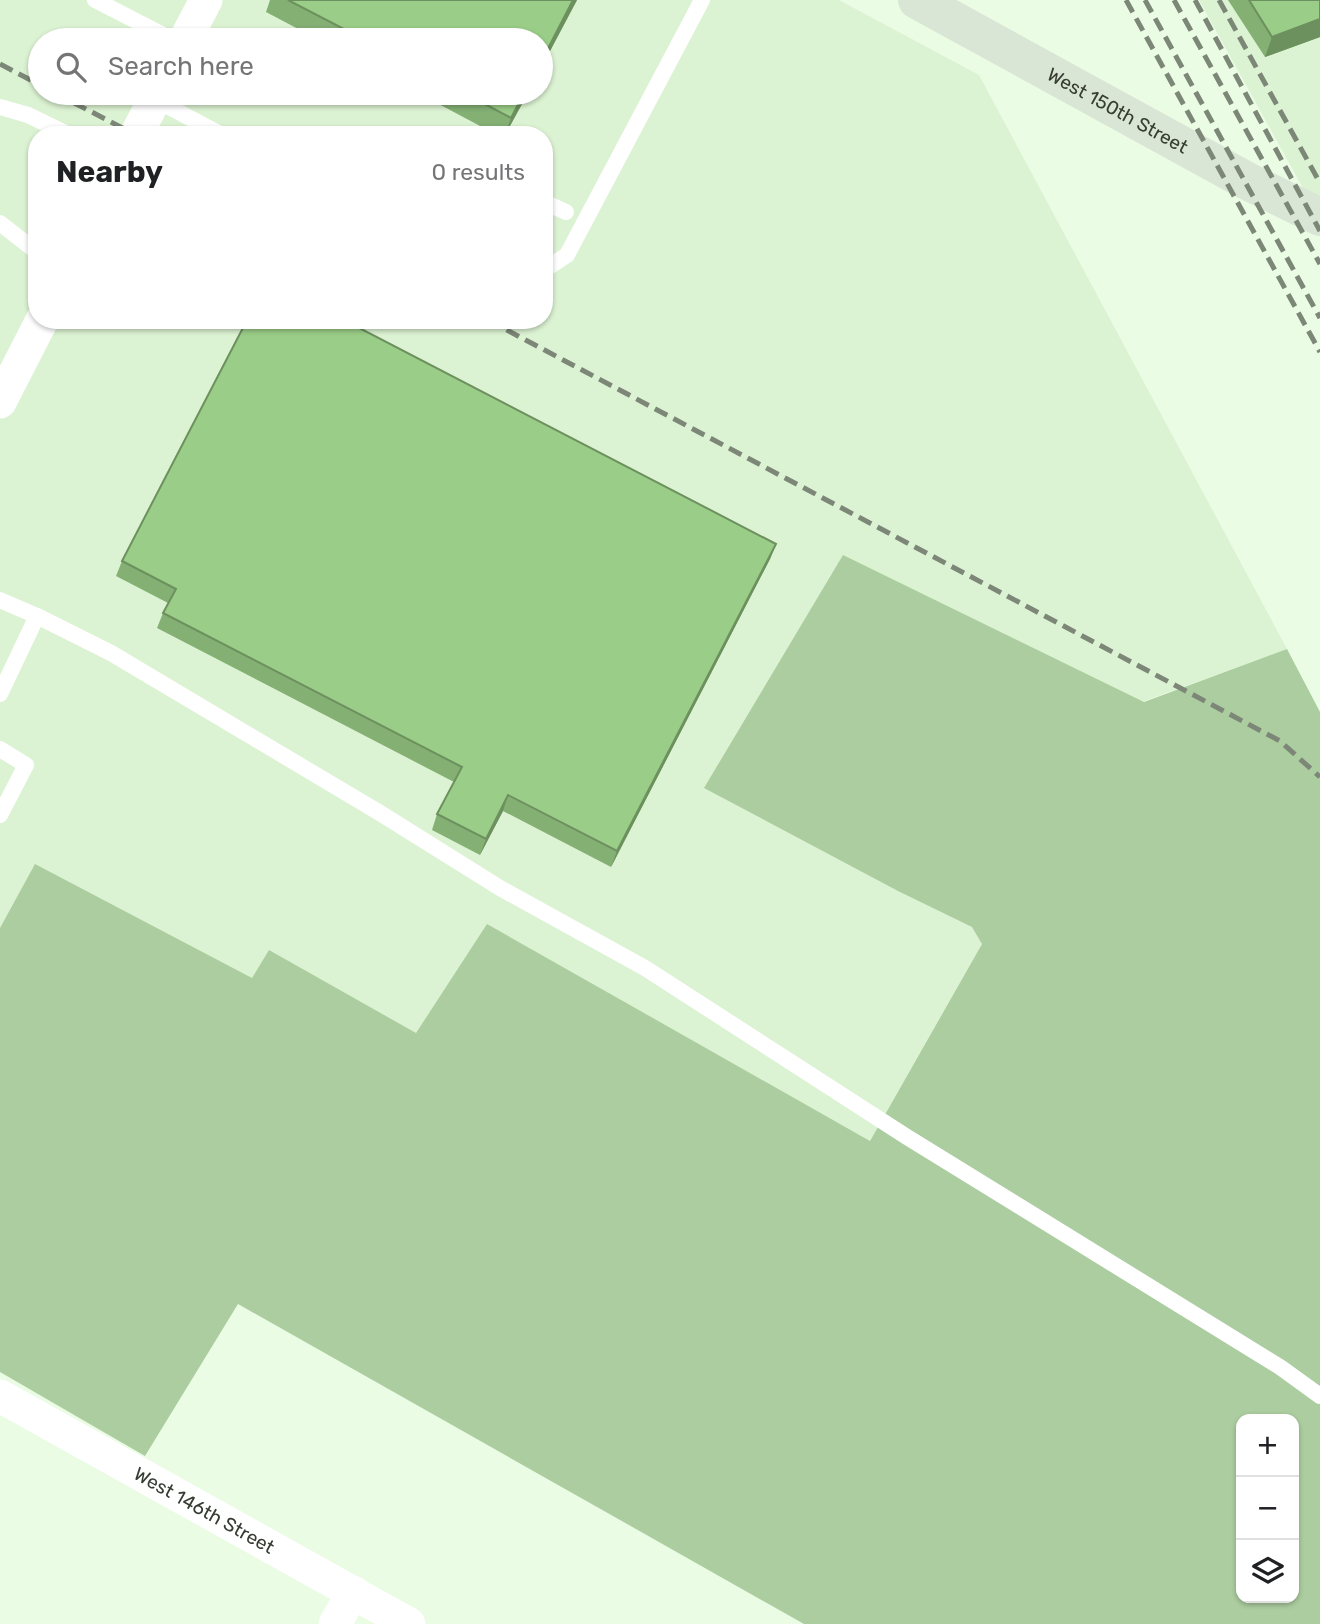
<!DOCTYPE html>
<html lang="en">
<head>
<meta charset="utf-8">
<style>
	body { margin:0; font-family:Rubik,sans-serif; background:#f2f2f2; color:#202124 }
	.controls { position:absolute; right:21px; bottom:21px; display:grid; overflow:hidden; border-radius:14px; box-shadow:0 2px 5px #0004 }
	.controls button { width:63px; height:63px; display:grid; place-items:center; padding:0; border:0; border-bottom:2px solid #e0e0e0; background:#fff; color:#202124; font:35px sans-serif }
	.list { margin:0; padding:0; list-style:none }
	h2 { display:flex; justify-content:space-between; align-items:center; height:91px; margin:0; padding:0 28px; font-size:30px }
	h2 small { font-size:23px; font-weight:400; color:#757577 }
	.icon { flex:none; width:38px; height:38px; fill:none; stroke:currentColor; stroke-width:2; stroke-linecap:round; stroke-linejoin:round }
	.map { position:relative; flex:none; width:1320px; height:1624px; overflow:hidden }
	.search { position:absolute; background:#fff; box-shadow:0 2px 5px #0004; left:28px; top:28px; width:525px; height:77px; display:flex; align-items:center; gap:18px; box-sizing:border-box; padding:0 24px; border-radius:38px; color:#757577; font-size:26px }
	.panel { position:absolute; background:#fff; box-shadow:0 2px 5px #0004; left:28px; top:126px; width:525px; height:203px; border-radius:28px }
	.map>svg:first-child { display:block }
</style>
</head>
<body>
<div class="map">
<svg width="1320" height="1624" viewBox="0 0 1320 1624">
	<rect width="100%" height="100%" fill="#eafce3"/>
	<g fill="#dcf3d3" fill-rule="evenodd">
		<path d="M0,0H839L979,75L1287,649L1114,712L870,1141L487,925L238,1304L0,1164ZM40,40H541V93H40ZM37,135H544V320H37Z"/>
		<path d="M1199,0H1320V219Z"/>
	</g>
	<path fill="#accda0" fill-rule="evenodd" d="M843,555L1144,702L1287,649L1320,712V1624H804L238,1304L145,1456L0,1372V928L35,864L252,978L269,950L416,1033L487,924L870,1141L982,944L972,927L898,891L704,788ZM1241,1419H1294V1598H1241Z"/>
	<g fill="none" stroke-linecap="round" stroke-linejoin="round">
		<g stroke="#fff" stroke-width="16">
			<path d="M95,0L173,40"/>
			<path d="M154,99L222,135"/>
			<path d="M0,107L28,115L69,135"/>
			<path d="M544,202L566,212"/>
			<path d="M0,223L37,252"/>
			<path d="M544,270L567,255L702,0"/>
			<path d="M0,600L37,616L0,694"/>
			<path d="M37,616L111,653L380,813L500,888L645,968L907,1137L1280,1367L1320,1396"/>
			<path d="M0,749L26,765L0,815"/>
		</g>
		<g stroke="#fff" stroke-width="33">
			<path d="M185,40L206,0"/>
			<path d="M136,135L158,93"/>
			<path d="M0,402L42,320"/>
			<path id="s1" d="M0,1396L409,1624"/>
			<path d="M335,1624L353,1592"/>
		</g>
		<path stroke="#dae6d5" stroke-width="38" id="s2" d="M917,0L1247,181L1320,217"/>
		<g stroke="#7c8777" stroke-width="5" stroke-dasharray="14 7" stroke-linecap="butt">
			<path d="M1126,0L1320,352"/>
			<path d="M1145,0L1320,318"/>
			<path d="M1174,0L1320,264"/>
			<path d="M1195,0L1320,231"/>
			<path d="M1219,0L1320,183"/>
			<path d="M0,64L40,85"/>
			<path d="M55,93L136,135"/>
			<path d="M488,320L1280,741L1320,777"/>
		</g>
	</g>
	<g fill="#84b074">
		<path d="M270,0H577L541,68V40H319L266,12Z"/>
		<path d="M1228,0H1320V37L1265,57Z"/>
		<path d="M418,93H528L505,135H497Z"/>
		<path d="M776,544L770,559L611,867L503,811L480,855L432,830L437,814L454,782L157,628L163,613L168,603L116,576L122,561Z"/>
	</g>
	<g fill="#6c905e">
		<path d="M573,0H577L541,68V62Z"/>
		<path d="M1320,19V37L1265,57L1272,37Z"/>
		<path d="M524,93H528L505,135L511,118Z"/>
		<path d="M776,544L770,559L611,867L617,851Z"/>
		<path d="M508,795L503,811L480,855L486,839Z"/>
	</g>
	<g fill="#9acd87" stroke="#6c905e" stroke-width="2">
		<path d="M288,0H573L541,62V40H365Z"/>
		<path d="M1249,0H1320V19L1272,37Z"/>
		<path d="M464,93H524L511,118Z"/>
		<path d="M247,320H344L776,544L617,851L508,795L486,839L437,814L462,767L163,613L176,589L122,561Z"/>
	</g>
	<g text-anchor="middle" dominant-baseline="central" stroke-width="6" stroke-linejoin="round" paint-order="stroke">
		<g font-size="19" fill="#363d33" stroke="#fff">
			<text stroke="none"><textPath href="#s2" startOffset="229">West 150th Street</textPath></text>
			<text stroke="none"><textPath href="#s1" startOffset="234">West 146th Street</textPath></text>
		</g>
	</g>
</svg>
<div class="controls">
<button>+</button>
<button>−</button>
<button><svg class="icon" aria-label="layers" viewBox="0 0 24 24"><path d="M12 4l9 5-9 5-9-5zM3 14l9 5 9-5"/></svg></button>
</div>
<div class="search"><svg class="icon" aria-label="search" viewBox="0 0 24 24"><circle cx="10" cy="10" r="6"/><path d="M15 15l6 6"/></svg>Search here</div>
<section class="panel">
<h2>Nearby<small>0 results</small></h2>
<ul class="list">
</ul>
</section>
</div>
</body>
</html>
